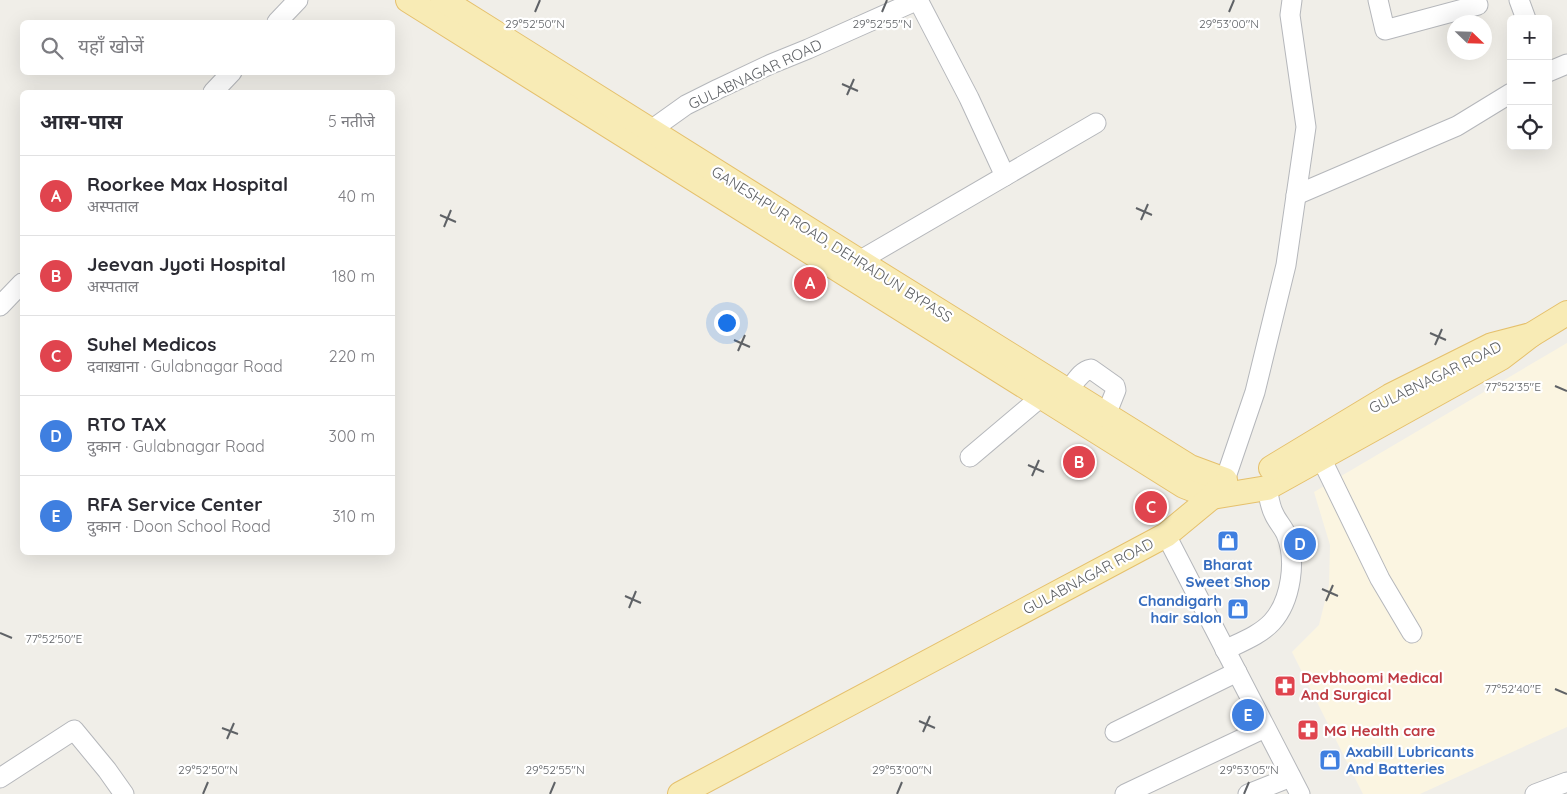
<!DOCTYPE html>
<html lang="hi">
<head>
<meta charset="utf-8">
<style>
	body { margin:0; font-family:Quicksand,"Noto Sans Devanagari",sans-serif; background:#f2f2f3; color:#2b2b33 }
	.controls { position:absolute; right:15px; top:15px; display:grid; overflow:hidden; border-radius:8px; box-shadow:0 5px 20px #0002 }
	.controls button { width:45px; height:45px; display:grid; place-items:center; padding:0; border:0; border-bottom:1px solid #e1e1e2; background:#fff; color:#2b2b33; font:25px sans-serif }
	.compass { position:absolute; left:1447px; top:15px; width:45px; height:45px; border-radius:50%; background:#fff; box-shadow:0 5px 20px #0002; rotate:113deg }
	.you { position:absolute; left:726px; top:322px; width:18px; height:18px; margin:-12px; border:4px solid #fff; border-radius:50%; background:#1a73e8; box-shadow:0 0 0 8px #1a73e833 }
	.badge { display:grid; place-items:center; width:32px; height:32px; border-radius:50%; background:#111827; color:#fff; font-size:16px; font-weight:700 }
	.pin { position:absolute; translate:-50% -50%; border:2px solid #fff; box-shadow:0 1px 5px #0006 }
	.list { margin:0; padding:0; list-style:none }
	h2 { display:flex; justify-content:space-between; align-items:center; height:65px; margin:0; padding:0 20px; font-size:21px }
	h2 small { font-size:16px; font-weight:400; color:#7c7c81 }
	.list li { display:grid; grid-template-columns:32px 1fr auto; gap:15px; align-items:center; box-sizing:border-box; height:80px; padding:0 20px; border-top:1px solid #e1e1e2 }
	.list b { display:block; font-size:19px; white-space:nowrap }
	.list p { margin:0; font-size:16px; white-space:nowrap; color:#7c7c81 }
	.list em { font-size:16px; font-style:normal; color:#7c7c81 }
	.icon { flex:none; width:28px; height:28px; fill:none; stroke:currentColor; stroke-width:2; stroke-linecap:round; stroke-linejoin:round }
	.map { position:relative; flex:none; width:1567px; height:794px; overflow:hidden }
	.search { position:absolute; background:#fff; box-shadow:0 5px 20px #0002; left:20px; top:20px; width:375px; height:55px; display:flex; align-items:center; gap:12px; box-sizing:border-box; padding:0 18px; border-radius:8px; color:#7c7c81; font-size:19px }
	.panel { position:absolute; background:#fff; box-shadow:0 5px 20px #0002; left:20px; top:90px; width:375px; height:465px; border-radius:8px }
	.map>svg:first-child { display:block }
</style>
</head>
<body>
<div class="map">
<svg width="1567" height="794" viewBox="0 0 1567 794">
	<rect width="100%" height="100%" fill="#f0eee8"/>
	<path fill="#fbf5e1" d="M1567,343V727L1420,794H1363L1292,652L1319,625L1329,585L1330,545L1314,492Z"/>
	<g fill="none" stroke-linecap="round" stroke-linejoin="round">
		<g stroke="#b5b7bb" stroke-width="21">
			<g id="minor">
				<path d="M918,0L969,98L1005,176"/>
				<path d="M1378,0L1385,30L1478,5L1476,0"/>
				<path d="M1519,0L1526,19"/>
				<path d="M277,22L298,0"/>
				<path d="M1548,72L1567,64"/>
				<path d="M213,92L232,72"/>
				<path d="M651,130L686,105L718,89L771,64L808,49L918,0"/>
				<path d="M1296,195L1457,126L1511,93"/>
				<path d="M859,261L1096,123"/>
				<path d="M0,306L22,283"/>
				<path d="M1068,391C1075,383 1080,371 1091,369L1115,386L1116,390L1106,415"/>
				<path d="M970,457L1041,397"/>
				<path d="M1321,458L1380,579L1412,633"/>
				<path d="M1225,480L1255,392L1286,265L1306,127L1290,15L1292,0"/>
				<path d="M1166,535L1300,794"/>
				<path d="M1225,650C1241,642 1260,635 1272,622C1291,601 1297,560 1286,534C1283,527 1277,521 1274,514C1270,507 1269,497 1267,488"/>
				<path d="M1115,732L1237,672"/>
				<path d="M0,778L74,730L107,770L124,794"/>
				<path d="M1125,794L1265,728"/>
				<path d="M1248,794L1291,777"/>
				<path d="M1535,794L1567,782"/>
			</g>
		</g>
		<g stroke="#e5c06c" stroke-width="26">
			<g id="major">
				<path d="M408,0L1184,486L1212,497L1267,488L1501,358L1531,335"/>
				<path d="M443,0L859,261L1190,467L1225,480"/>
				<path d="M1271,468L1390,396L1492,345L1531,335L1567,313"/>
				<path d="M680,794L1166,535L1212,497L1220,487"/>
			</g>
		</g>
		<use href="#minor" stroke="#fff" stroke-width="19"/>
		<use href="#major" stroke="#f8ebb5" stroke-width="24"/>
	</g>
	<path fill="none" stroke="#5f6266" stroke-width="2" d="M535,12L540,0M882,12L887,0M1229,12L1234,0M842,84L858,91M847,95L854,79M1136,208L1152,215M440,215L456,222M1141,220L1148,204M444,227L451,210M1430,333L1446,340M734,340L750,347M1435,345L1442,329M738,351L745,335M1555,386L1567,391M1028,465L1044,472M1032,476L1039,460M1322,589L1338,596M625,596L641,603M1326,601L1333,585M629,608L636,591M0,633L12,638M1555,689L1567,694M919,721L935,728M222,728L238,734M923,732L930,716M227,739L234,723M203,794L208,782M550,794L555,782M897,794L902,782M1244,794L1249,782"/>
	<defs>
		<g id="shop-square" transform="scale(1.125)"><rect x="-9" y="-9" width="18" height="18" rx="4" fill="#3f7fe0" stroke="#fff"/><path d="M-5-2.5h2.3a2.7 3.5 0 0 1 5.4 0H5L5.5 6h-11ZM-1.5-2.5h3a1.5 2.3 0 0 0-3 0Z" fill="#fff"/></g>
		<g id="pharmacy-square" transform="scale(1.125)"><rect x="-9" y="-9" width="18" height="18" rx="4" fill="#e0444e" stroke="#fff"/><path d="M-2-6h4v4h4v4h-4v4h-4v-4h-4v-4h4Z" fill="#fff"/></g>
	</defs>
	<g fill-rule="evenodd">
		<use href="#shop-square" x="1228" y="541"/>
		<use href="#shop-square" x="1238" y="609"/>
		<use href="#pharmacy-square" x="1285" y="686"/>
		<use href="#pharmacy-square" x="1308" y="730"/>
		<use href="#shop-square" x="1330" y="760"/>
	</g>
	<g text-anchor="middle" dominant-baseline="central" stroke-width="4.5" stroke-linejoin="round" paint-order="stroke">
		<g font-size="15" fill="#5f6266" stroke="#fff">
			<text transform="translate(755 74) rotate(-25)">GULABNAGAR ROAD</text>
			<text transform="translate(832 244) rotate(32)">GANESHPUR ROAD, DEHRADUN BYPASS</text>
			<text transform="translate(1435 377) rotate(-26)">GULABNAGAR ROAD</text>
			<text transform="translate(1088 576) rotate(-28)">GULABNAGAR ROAD</text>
		</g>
		<g font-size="15" font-weight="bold" fill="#366cbe" stroke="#fff">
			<text x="1228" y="564">Bharat<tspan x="1228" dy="17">Sweet Shop</tspan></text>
			<text x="1222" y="600" text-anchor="end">Chandigarh<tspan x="1222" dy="17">hair salon</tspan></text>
			<text x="1346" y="751" text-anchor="start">Axabill Lubricants<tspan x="1346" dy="17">And Batteries</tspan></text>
		</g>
		<g font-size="15" font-weight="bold" fill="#be3a42" stroke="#fff" text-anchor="start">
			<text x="1301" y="677">Devbhoomi Medical<tspan x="1301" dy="17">And Surgical</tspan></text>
			<text x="1324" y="730">MG Health care</text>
		</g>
	</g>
	<g font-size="12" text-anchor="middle" fill="#5f6266" stroke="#fff" stroke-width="4.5" stroke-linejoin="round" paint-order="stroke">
		<text x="882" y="28">29°52'55"N</text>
		<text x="535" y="28">29°52'50"N</text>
		<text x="1229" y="28">29°53'00"N</text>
		<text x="1513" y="391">77°52'35"E</text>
		<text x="54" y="643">77°52'50"E</text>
		<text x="1513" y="693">77°52'40"E</text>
		<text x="208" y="774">29°52'50"N</text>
		<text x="555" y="774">29°52'55"N</text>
		<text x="902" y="774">29°53'00"N</text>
		<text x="1249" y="774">29°53'05"N</text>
	</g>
</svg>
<div class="controls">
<button>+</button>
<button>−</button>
<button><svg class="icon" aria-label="locate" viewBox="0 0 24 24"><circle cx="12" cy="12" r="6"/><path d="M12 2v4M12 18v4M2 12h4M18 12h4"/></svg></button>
</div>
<svg class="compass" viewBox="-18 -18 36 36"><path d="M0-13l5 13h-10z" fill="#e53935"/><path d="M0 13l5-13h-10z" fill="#7c7c81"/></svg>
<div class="you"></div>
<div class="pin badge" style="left:810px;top:283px;background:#e0444e">A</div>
<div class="pin badge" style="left:1079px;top:462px;background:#e0444e">B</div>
<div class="pin badge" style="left:1151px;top:507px;background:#e0444e">C</div>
<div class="pin badge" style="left:1300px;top:544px;background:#3f7fe0">D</div>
<div class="pin badge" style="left:1248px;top:715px;background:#3f7fe0">E</div>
<div class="search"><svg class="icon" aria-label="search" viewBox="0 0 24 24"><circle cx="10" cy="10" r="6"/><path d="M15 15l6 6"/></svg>यहाँ खोजें</div>
<section class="panel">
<h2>आस-पास<small>5 नतीजे</small></h2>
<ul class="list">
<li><span class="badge" style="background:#e0444e">A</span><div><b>Roorkee Max Hospital</b><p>अस्पताल</p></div><em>40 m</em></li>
<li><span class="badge" style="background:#e0444e">B</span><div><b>Jeevan Jyoti Hospital</b><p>अस्पताल</p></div><em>180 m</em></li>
<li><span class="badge" style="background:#e0444e">C</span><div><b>Suhel Medicos</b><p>दवाख़ाना · Gulabnagar Road</p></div><em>220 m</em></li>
<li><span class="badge" style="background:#3f7fe0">D</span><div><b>RTO TAX</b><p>दुकान · Gulabnagar Road</p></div><em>300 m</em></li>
<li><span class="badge" style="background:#3f7fe0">E</span><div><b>RFA Service Center</b><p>दुकान · Doon School Road</p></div><em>310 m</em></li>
</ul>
</section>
</div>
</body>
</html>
